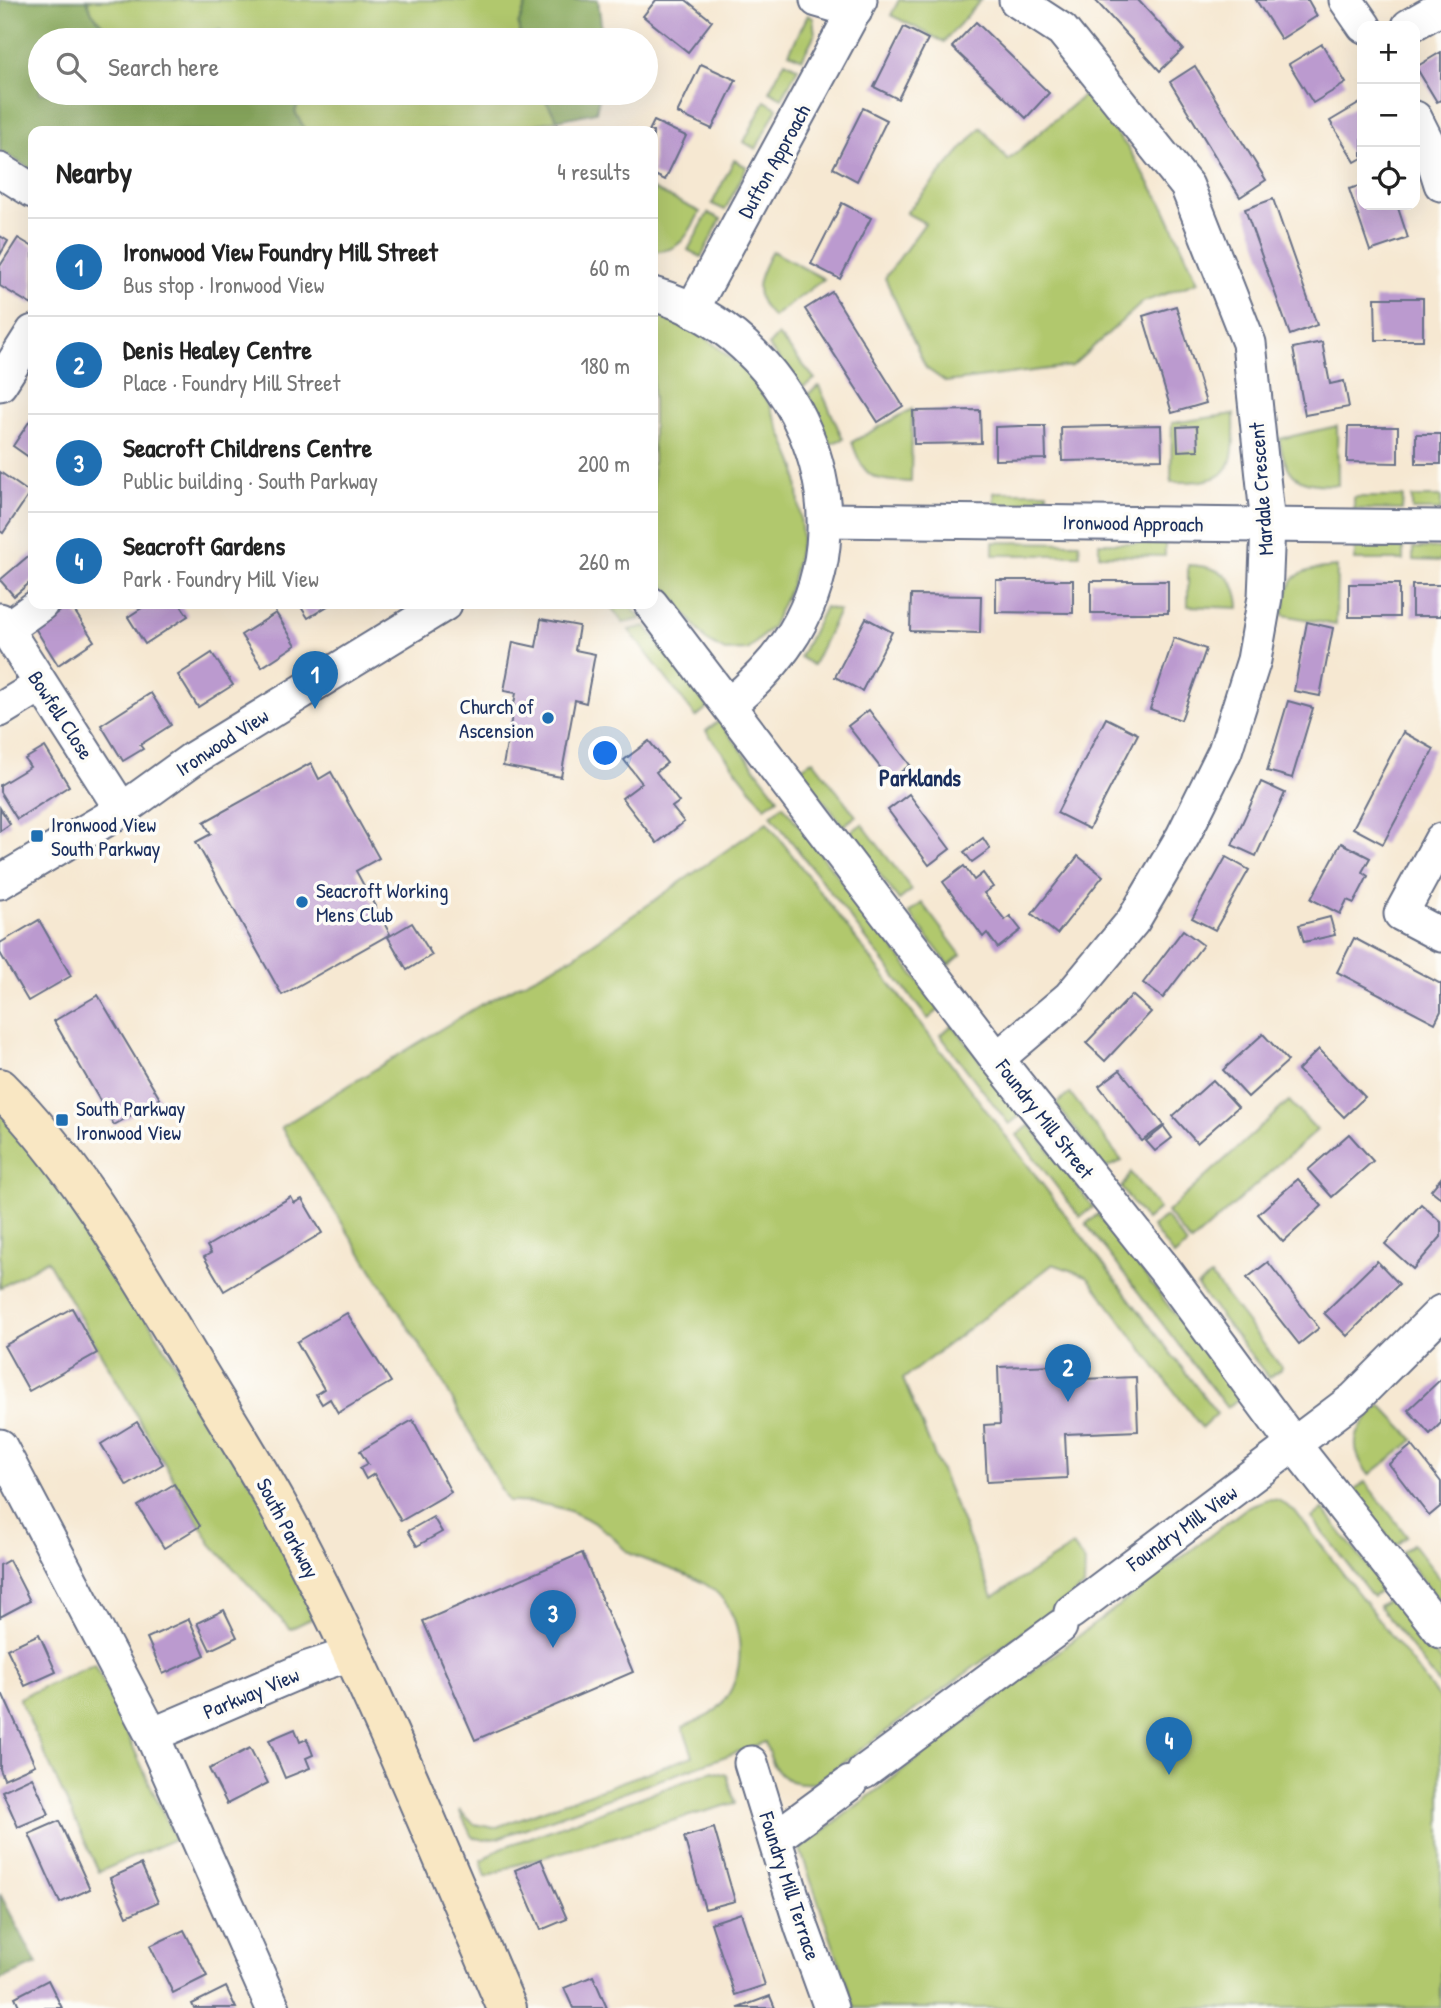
<!DOCTYPE html>
<html lang="en">
<head>
<meta charset="utf-8">
<style>
	body { margin:0; font-family:"Patrick Hand",sans-serif; background:#f2f2f2; color:#222 }
	.controls { position:absolute; right:21px; top:21px; display:grid; overflow:hidden; border-radius:14px; box-shadow:0 7px 28px #0002 }
	.controls button { width:63px; height:63px; display:grid; place-items:center; padding:0; border:0; border-bottom:2px solid #e0e0e0; background:#fff; color:#222; font:35px sans-serif }
	.you { position:absolute; left:606px; top:754px; width:24px; height:24px; margin:-18px; border:5px solid #fff; border-radius:50%; background:#1a73e8; box-shadow:0 0 0 10px #1a73e833 }
	.badge { display:grid; place-items:center; width:46px; height:46px; border-radius:50%; background:#1f6fb2; color:#fff; font-size:23px; font-weight:700 }
	.pin { position:absolute; translate:-50% -58px; filter:drop-shadow(0 2px 4px #0008) }
	.pin::after { content:''; position:absolute; top:37px; width:24px; height:21px; background:inherit; clip-path:polygon(0 0,100% 0,50% 100%) }
	.list { margin:0; padding:0; list-style:none }
	h2 { display:flex; justify-content:space-between; align-items:center; height:91px; margin:0; padding:0 28px; font-size:30px }
	h2 small { font-size:23px; font-weight:400; color:#767676 }
	.list li { display:grid; grid-template-columns:46px 1fr auto; gap:21px; align-items:center; box-sizing:border-box; height:98px; padding:0 28px; border-top:2px solid #e0e0e0 }
	.list b { display:block; font-size:26px; white-space:nowrap }
	.list p { margin:0; font-size:23px; white-space:nowrap; color:#767676 }
	.list em { font-size:23px; font-style:normal; color:#767676 }
	.icon { flex:none; width:38px; height:38px; fill:none; stroke:currentColor; stroke-width:2; stroke-linecap:round; stroke-linejoin:round }
	.map { position:relative; flex:none; width:1441px; height:2008px; overflow:hidden }
	.search { position:absolute; background:#fff; box-shadow:0 7px 28px #0002; left:28px; top:28px; width:630px; height:77px; display:flex; align-items:center; gap:18px; box-sizing:border-box; padding:0 24px; border-radius:38px; color:#767676; font-size:26px }
	.panel { position:absolute; background:#fff; box-shadow:0 7px 28px #0002; left:28px; top:126px; width:630px; height:483px; border-radius:14px }
	.map>svg:first-child { display:block }
</style>
</head>
<body>
<div class="map">
<svg width="1441" height="2008" viewBox="0 0 1441 2008">
	<rect width="100%" height="100%" fill="#fdfcf7"/>
	<filter id="ink" filterUnits="userSpaceOnUse"><feTurbulence type="fractalNoise" baseFrequency=".0143" numOctaves="2"/><feDisplacementMap in="SourceGraphic" scale="14" xChannelSelector="R" yChannelSelector="G"/><feConvolveMatrix kernelMatrix="1 2 1 2 8 2 1 2 1" color-interpolation-filters="sRGB"/></filter>
	<filter id="wash" filterUnits="userSpaceOnUse"><feTurbulence type="fractalNoise" baseFrequency=".00686" numOctaves="4" result="noise"/><feDisplacementMap in="SourceGraphic" scale="28" xChannelSelector="R" yChannelSelector="G"/><feGaussianBlur stdDeviation="1.57" result="paint"/><feColorMatrix in="noise" values="0 0 0 0 0 0 0 0 0 0 0 0 0 0 0 0 0 1.4 0 .05"/><feComposite in="paint" operator="in"/></filter>
	<g filter="url(#wash)">
		<rect width="100%" height="100%" fill="#f6e8d2"/>
		<g fill="#b1c86d" stroke="#667c66" stroke-width="2">
			<path d="M87,0H528L518,25L522,40H229L220,30L201,34L197,40H115L92,13Z"/>
			<path d="M899,0H981L944,42L891,15Z"/>
			<path d="M808,15L813,18L815,34L802,59L789,53Z"/>
			<path d="M785,61L798,68L782,98L769,91Z"/>
			<path d="M299,93H541L558,120L503,131H306L295,112L301,95Z"/>
			<path d="M1085,94L1128,148L1165,209L1198,282L1143,302L1072,366L946,382L926,368L885,278L925,223L906,213L981,127L1008,160Z"/>
			<path d="M765,101L777,108L756,149L744,142Z"/>
			<path d="M734,160L747,167L725,210L712,204Z"/>
			<path d="M653,189L700,212C689,233 680,253 653,251Z"/>
			<path d="M708,213L721,219L701,257L688,250Z"/>
			<path d="M772,251L824,279L773,317C749,295 758,276 772,251Z"/>
			<path d="M653,313L704,336L740,366L769,403L796,468L802,538L791,586L772,627L748,650L725,651L706,640L653,571Z"/>
			<path d="M778,335L815,379L803,387L768,346Z"/>
			<path d="M819,386L843,439L830,444L808,394Z"/>
			<path d="M912,409L911,482C872,480 865,480 852,442Z"/>
			<path d="M1234,414C1235,472 1232,483 1171,482L1172,423Z"/>
			<path d="M1337,426L1338,485C1298,485 1287,480 1279,439Z"/>
			<rect x="994" y="492" width="53" height="15"/>
			<path d="M1354,497H1403L1402,510L1354,509Z"/>
			<rect x="1412" y="497" width="29" height="13"/>
			<path d="M993,542L1079,543L1080,555H993Z"/>
			<path d="M1099,543H1165V556L1099,555Z"/>
			<rect x="1355" y="548" width="48" height="12"/>
			<path d="M1413,548H1441V561L1413,560Z"/>
			<path d="M1188,565C1218,566 1238,576 1239,608L1188,606Z"/>
			<path d="M1337,567L1336,625L1283,615C1288,573 1297,570 1337,567Z"/>
			<path d="M609,604H629L641,619L623,623Z"/>
			<path d="M825,607L839,611L813,665L800,657Z"/>
			<path d="M646,626L708,707L696,717L629,630Z"/>
			<path d="M719,721L778,798L765,807L706,731Z"/>
			<path d="M813,760L856,816L843,826L800,769Z"/>
			<path d="M783,805L940,1009L928,1019L771,815Z"/>
			<path d="M767,822L1217,1414L1202,1428L1087,1276L1053,1264L903,1379L993,1597L1073,1546L1085,1562L1084,1587L815,1783C781,1786 774,1771 765,1742L498,1838L484,1840L472,1837L459,1810L474,1824L494,1828L693,1756L683,1727C693,1722 708,1718 716,1710C751,1678 747,1608 705,1584C682,1571 654,1565 631,1554C621,1549 616,1538 607,1532C577,1509 546,1501 508,1502L440,1377L281,1127L480,1005L573,957Z"/>
			<path d="M862,824L912,890L899,900L849,833Z"/>
			<path d="M922,903L961,955L949,965L909,913Z"/>
			<path d="M953,1025L1021,1115L1009,1124L940,1035Z"/>
			<path d="M0,1088L331,1609L290,1629L211,1544L47,1260L0,1288Z"/>
			<path d="M1070,1093L1122,1161L1105,1168L1056,1104Z"/>
			<path d="M1289,1101L1317,1130L1191,1243L1167,1212Z"/>
			<path d="M1030,1125L1093,1207L1080,1217L1017,1135Z"/>
			<path d="M1131,1173L1159,1209L1146,1220L1121,1188Z"/>
			<path d="M1098,1214L1239,1398L1227,1408L1086,1224Z"/>
			<path d="M1166,1217L1187,1245L1174,1256L1152,1227Z"/>
			<path d="M1211,1276L1282,1368L1269,1378L1197,1286Z"/>
			<path d="M1381,1405L1414,1440L1369,1475C1346,1445 1355,1428 1381,1405Z"/>
			<path d="M1365,1482L1407,1536L1395,1546L1353,1492Z"/>
			<path d="M1268,1499L1278,1500L1295,1511L1441,1701V2008H855L800,1849L1249,1506Z"/>
			<path d="M1323,1509L1384,1588L1373,1597L1312,1518Z"/>
			<path d="M1413,1544L1441,1580V1604L1401,1553Z"/>
			<path d="M1391,1597L1441,1662V1686L1379,1606Z"/>
			<path d="M95,1664L175,1839L99,1872L19,1698Z"/>
			<path d="M713,1771L727,1775L735,1803L512,1866L486,1877L481,1861L501,1848Z"/>
		</g>
		<g fill="#8cac60" stroke="#546e5f" stroke-width="2">
			<path d="M0,0H87L92,13L115,40H40V93H171L182,99L183,93H299L301,95L295,112L306,131H33V170L0,151Z"/>
			<path d="M528,0H598L603,40H522L518,25Z"/>
			<path d="M541,93H600L596,112L558,120Z"/>
			<path d="M0,1894L37,1964L0,1980Z"/>
		</g>
		<g id="blocks">
			<g fill="#bb9acf">
				<path d="M656,0H686L712,21L688,52L643,16Z"/>
				<path d="M1095,0H1138L1183,49L1160,71Z"/>
				<path d="M1256,0H1308L1317,16L1281,39Z"/>
				<path d="M976,22L1049,93L1026,118L952,47Z"/>
				<path d="M904,27L928,39L898,99L874,87Z"/>
				<path d="M1322,44L1346,83L1313,103L1289,64Z"/>
				<path d="M1441,52V100L1437,102L1416,67Z"/>
				<path d="M701,64L736,80L712,129L677,113Z"/>
				<path d="M1195,66L1266,180L1240,197L1170,82Z"/>
				<path d="M1362,102V158L1355,162L1330,121Z"/>
				<path d="M863,108L887,120L857,181L833,168Z"/>
				<path d="M654,121L686,136L665,180L653,174V131H649Z"/>
				<path d="M557,125L558,131H533L532,130Z"/>
				<path d="M1362,185V205H1397L1408,238L1370,251L1349,189Z"/>
				<path d="M1273,199L1317,325L1290,335L1245,209Z"/>
				<path d="M842,203L871,218L840,279L811,264Z"/>
				<path d="M0,236L8,241L0,255Z"/>
				<path d="M18,238L33,247L32,305L0,286V266Z"/>
				<path d="M832,292L903,406L878,422L805,309Z"/>
				<path d="M1375,298H1423V340H1376Z"/>
				<path d="M1176,306L1206,403L1172,413L1143,316Z"/>
				<path d="M1322,342L1330,384L1344,381L1349,407L1305,415L1293,348Z"/>
				<path d="M980,410L981,443L914,444L913,411Z"/>
				<path d="M33,416V460L13,446Z"/>
				<path d="M1161,425L1162,459L1062,461L1061,427Z"/>
				<path d="M1020,426H1045L1046,459L995,460V427Z"/>
				<path d="M1197,426L1198,450L1178,451L1177,427Z"/>
				<path d="M1348,427H1398V463L1347,462Z"/>
				<rect x="1416" y="434" width="25" height="30"/>
				<path d="M0,472L30,493L3,533L0,531Z"/>
				<path d="M33,552V580L14,596L0,580Z"/>
				<path d="M996,580H1073V613L996,612Z"/>
				<rect x="1091" y="581" width="77" height="32"/>
				<rect x="1349" y="584" width="50" height="33"/>
				<rect x="1412" y="585" width="29" height="31"/>
				<path d="M911,595L981,596L980,633L910,631Z"/>
				<path d="M70,604L94,641L58,665L35,628Z"/>
				<path d="M148,604H180L188,616L145,644L128,617Z"/>
				<path d="M299,604H331L308,618Z"/>
				<path d="M276,613L296,645L262,667L241,635Z"/>
				<path d="M866,618L892,632L862,691L835,677Z"/>
				<path d="M541,619L579,626L575,650L595,654L586,703L575,700L561,777L503,766L516,693L504,691L513,642L536,647Z"/>
				<path d="M1307,622L1333,628L1320,696L1294,691Z"/>
				<path d="M1174,638L1206,649L1181,720L1150,709Z"/>
				<path d="M212,653L233,685L198,707L178,675Z"/>
				<path d="M151,693L171,725L140,745L143,749L123,761L101,725Z"/>
				<path d="M1288,701L1313,708L1292,778L1267,771Z"/>
				<path d="M869,710L910,765L890,780L848,726Z"/>
				<path d="M1106,718L1138,734L1089,829L1057,813Z"/>
				<path d="M1403,732L1434,749L1383,844L1353,828Z"/>
				<path d="M649,741L667,763L656,772L679,802L672,807L684,822L657,843L622,798L642,783L624,760Z"/>
				<path d="M45,747L69,786L17,819L0,792V785L30,767L25,759Z"/>
				<path d="M311,763L319,779L331,772L379,858L356,871L390,934L282,995L196,842L211,834L204,822Z"/>
				<path d="M1261,782L1285,793L1256,856L1232,845Z"/>
				<path d="M909,794L950,849L929,865L888,810Z"/>
				<path d="M0,808L10,824L0,831Z"/>
				<path d="M983,838L990,849L972,862L964,852Z"/>
				<path d="M1341,843L1370,858L1362,872L1368,876L1354,903L1347,900L1340,914L1311,899Z"/>
				<path d="M1078,856L1103,876L1057,934L1032,914Z"/>
				<path d="M1226,857L1249,870L1215,930L1192,918Z"/>
				<path d="M964,866L974,880L983,873L993,887L984,893L1005,920L1010,916L1021,930L998,948L987,933L983,937L943,882Z"/>
				<path d="M1330,917L1335,935L1304,942L1299,925Z"/>
				<path d="M39,920L71,976L28,1001L0,953V943Z"/>
				<path d="M412,923L432,955L407,970L388,937Z"/>
				<path d="M1183,930L1203,945L1163,998L1143,983Z"/>
				<path d="M1354,938L1441,984V1011L1435,1023L1337,972Z"/>
				<path d="M98,995L160,1099L114,1125L54,1021Z"/>
				<path d="M1132,995L1151,1012L1105,1061L1086,1043Z"/>
				<path d="M1263,1034L1288,1061L1248,1097L1223,1070Z"/>
				<path d="M1319,1049L1365,1097L1344,1117L1298,1070Z"/>
				<path d="M1120,1070L1164,1125L1142,1141L1099,1086Z"/>
				<path d="M1213,1080L1238,1107L1197,1143L1173,1116Z"/>
				<path d="M1164,1127L1172,1138L1155,1151L1146,1141Z"/>
				<path d="M1349,1134L1373,1161L1332,1197L1308,1170Z"/>
				<path d="M1441,1178V1198L1431,1190Z"/>
				<path d="M1298,1179L1322,1206L1283,1242L1258,1214Z"/>
				<path d="M291,1197L294,1203L302,1199L322,1233L224,1291L204,1257L211,1253L207,1246Z"/>
				<path d="M1421,1204L1441,1222V1237L1413,1269L1385,1244Z"/>
				<path d="M1377,1261L1399,1284L1347,1336L1324,1313Z"/>
				<path d="M1268,1262L1319,1328L1299,1344L1247,1278Z"/>
				<path d="M72,1308L97,1353L29,1391L4,1346Z"/>
				<path d="M347,1313L391,1382L338,1413L330,1399L322,1404L316,1394L324,1389L297,1342Z"/>
				<path d="M1055,1365V1380L1136,1377L1138,1431L1065,1434L1067,1478L987,1482L984,1425L1000,1424L998,1367Z"/>
				<path d="M1441,1379V1423L1430,1434L1408,1410Z"/>
				<path d="M413,1420L451,1492L401,1521L374,1474L366,1479L360,1468L368,1464L360,1451Z"/>
				<path d="M137,1422L163,1464L127,1486L101,1444Z"/>
				<path d="M1412,1445L1441,1482V1506L1429,1516L1389,1464Z"/>
				<path d="M174,1484L200,1526L164,1548L138,1506Z"/>
				<path d="M433,1517L442,1532L417,1546L408,1531Z"/>
				<path d="M582,1553L633,1672L475,1740L423,1621Z"/>
				<path d="M9,1560L30,1601L0,1617V1565Z"/>
				<path d="M224,1610L237,1637L210,1650L197,1623Z"/>
				<path d="M189,1619L205,1655L163,1674L147,1638Z"/>
				<path d="M39,1634L56,1672L25,1686L7,1649Z"/>
				<path d="M3,1695L35,1765L4,1779L0,1769V1696Z"/>
				<path d="M295,1729L300,1742L307,1739L313,1755L306,1758L310,1768L285,1778L269,1740Z"/>
				<path d="M250,1748L268,1783L227,1804L209,1769Z"/>
				<path d="M32,1777L49,1814L18,1827L2,1791Z"/>
				<path d="M59,1821L90,1889L60,1903L29,1834Z"/>
				<path d="M714,1828L735,1901L705,1909L684,1837Z"/>
				<path d="M541,1859L567,1919L541,1930L515,1870Z"/>
				<path d="M141,1864L158,1902L127,1916L110,1878Z"/>
				<path d="M741,1913L765,1985L735,1995L711,1923Z"/>
				<path d="M184,1930L207,1976L173,1993L150,1946Z"/>
				<path d="M593,1976L607,2008H573L564,1988Z"/>
				<path d="M48,1980L62,2008H20L15,1997Z"/>
				<path d="M226,1987L236,2008H194L192,2004Z"/>
				<path d="M770,1996L775,2008H738Z"/>
			</g>
		</g>
	</g>
	<g filter="url(#ink)">
		<use href="#blocks" fill-opacity="0" stroke="#687087" stroke-width="2"/>
		<g fill="none" stroke-linecap="round" stroke-linejoin="round">
			<g stroke="#687087" stroke-width="37">
				<g id="street">
					<path d="M817,0L855,11"/>
					<path d="M1346,0L1364,26"/>
					<path d="M1409,26L1441,8"/>
					<path d="M1415,118L1429,146L1441,184"/>
					<path d="M0,170L33,191"/>
					<path d="M653,294C792,334 871,505 794,633C777,661 755,683 730,704"/>
					<path d="M692,310L860,0"/>
					<path d="M0,384L33,332"/>
					<path d="M825,520L1441,527"/>
					<path d="M651,604L997,1059L1165,1270L1295,1446L1441,1631"/>
					<path d="M0,620L122,810"/>
					<path d="M6,629L41,604"/>
					<path d="M0,710L41,685"/>
					<path d="M1441,840L1401,914L1441,935"/>
					<path d="M0,882L122,810L194,758L445,604"/>
					<path d="M997,1059L1070,997L1133,921L1183,836L1225,751L1254,660L1265,597L1268,525L1249,343L1187,186L1062,30L1016,0"/>
					<path d="M0,1446L152,1735L273,2008"/>
					<path d="M1071,1612L1354,1399L1441,1312"/>
					<path d="M152,1735L308,1668L351,1654"/>
					<path d="M751,1763L802,1928L831,2008"/>
					<path d="M864,1772L1060,1627"/>
					<path d="M775,1838L850,1783"/>
				</g>
			</g>
			<g stroke="#687087" stroke-width="42">
				<path id="secondary" d="M0,1088C75,1163 128,1256 183,1347C214,1400 248,1452 278,1506C366,1667 434,1840 507,2008"/>
			</g>
			<use href="#street" stroke="#fff" stroke-width="33"/>
			<use href="#secondary" stroke="#f9e7c3" stroke-width="38"/>
		</g>
	</g>
	<g fill="#1f6fb2" stroke="#fdfcf7" stroke-width="2.5">
		<circle cx="548" cy="718" r="7"/>
		<rect x="30" y="829" width="14" height="14" rx="3.5"/>
		<circle cx="302" cy="902" r="7"/>
		<rect x="55" y="1113" width="14" height="14" rx="3.5"/>
	</g>
	<g text-anchor="middle" dominant-baseline="central" stroke-width="7" stroke-linejoin="round" paint-order="stroke">
		<g font-size="21" fill="#1b2f5e" stroke="#fdfcf7">
			<text transform="translate(774 161) rotate(-61)">Dufton Approach</text>
			<text transform="translate(1261 489) rotate(-94)">Mardale Crescent</text>
			<text transform="translate(1133 523) rotate(1)">Ironwood Approach</text>
			<text transform="translate(61 715) rotate(57)">Bowfell Close</text>
			<text transform="translate(222 742) rotate(-33)">Ironwood View</text>
			<text transform="translate(1045 1119) rotate(52)">Foundry Mill Street</text>
			<text transform="translate(288 1528) rotate(62)">South Parkway</text>
			<text transform="translate(1182 1528) rotate(-36)">Foundry Mill View</text>
			<text transform="translate(251 1693) rotate(-23)">Parkway View</text>
			<text transform="translate(790 1886) rotate(72)">Foundry Mill Terrace</text>
		</g>
		<g font-size="21" fill="#1b2f5e" stroke="#fdfcf7" text-anchor="start">
			<text x="534" y="706" text-anchor="end">Church of<tspan x="534" dy="24">Ascension</tspan></text>
			<text x="51" y="824">Ironwood View<tspan x="51" dy="24">South Parkway</tspan></text>
			<text x="316" y="890">Seacroft Working<tspan x="316" dy="24">Mens Club</tspan></text>
			<text x="76" y="1108">South Parkway<tspan x="76" dy="24">Ironwood View</tspan></text>
		</g>
		<g font-size="23" font-weight="bold" fill="#1b2f5e" stroke="#fdfcf7">
			<text x="920" y="777">Parklands</text>
		</g>
	</g>
</svg>
<div class="controls">
<button>+</button>
<button>−</button>
<button><svg class="icon" aria-label="locate" viewBox="0 0 24 24"><circle cx="12" cy="12" r="6"/><path d="M12 2v4M12 18v4M2 12h4M18 12h4"/></svg></button>
</div>
<div class="you"></div>
<div class="pin badge" style="left:315px;top:709px">1</div>
<div class="pin badge" style="left:1068px;top:1402px">2</div>
<div class="pin badge" style="left:553px;top:1648px">3</div>
<div class="pin badge" style="left:1169px;top:1775px">4</div>
<div class="search"><svg class="icon" aria-label="search" viewBox="0 0 24 24"><circle cx="10" cy="10" r="6"/><path d="M15 15l6 6"/></svg>Search here</div>
<section class="panel">
<h2>Nearby<small>4 results</small></h2>
<ul class="list">
<li><span class="badge">1</span><div><b>Ironwood View Foundry Mill Street</b><p>Bus stop · Ironwood View</p></div><em>60 m</em></li>
<li><span class="badge">2</span><div><b>Denis Healey Centre</b><p>Place · Foundry Mill Street</p></div><em>180 m</em></li>
<li><span class="badge">3</span><div><b>Seacroft Childrens Centre</b><p>Public building · South Parkway</p></div><em>200 m</em></li>
<li><span class="badge">4</span><div><b>Seacroft Gardens</b><p>Park · Foundry Mill View</p></div><em>260 m</em></li>
</ul>
</section>
</div>
</body>
</html>
